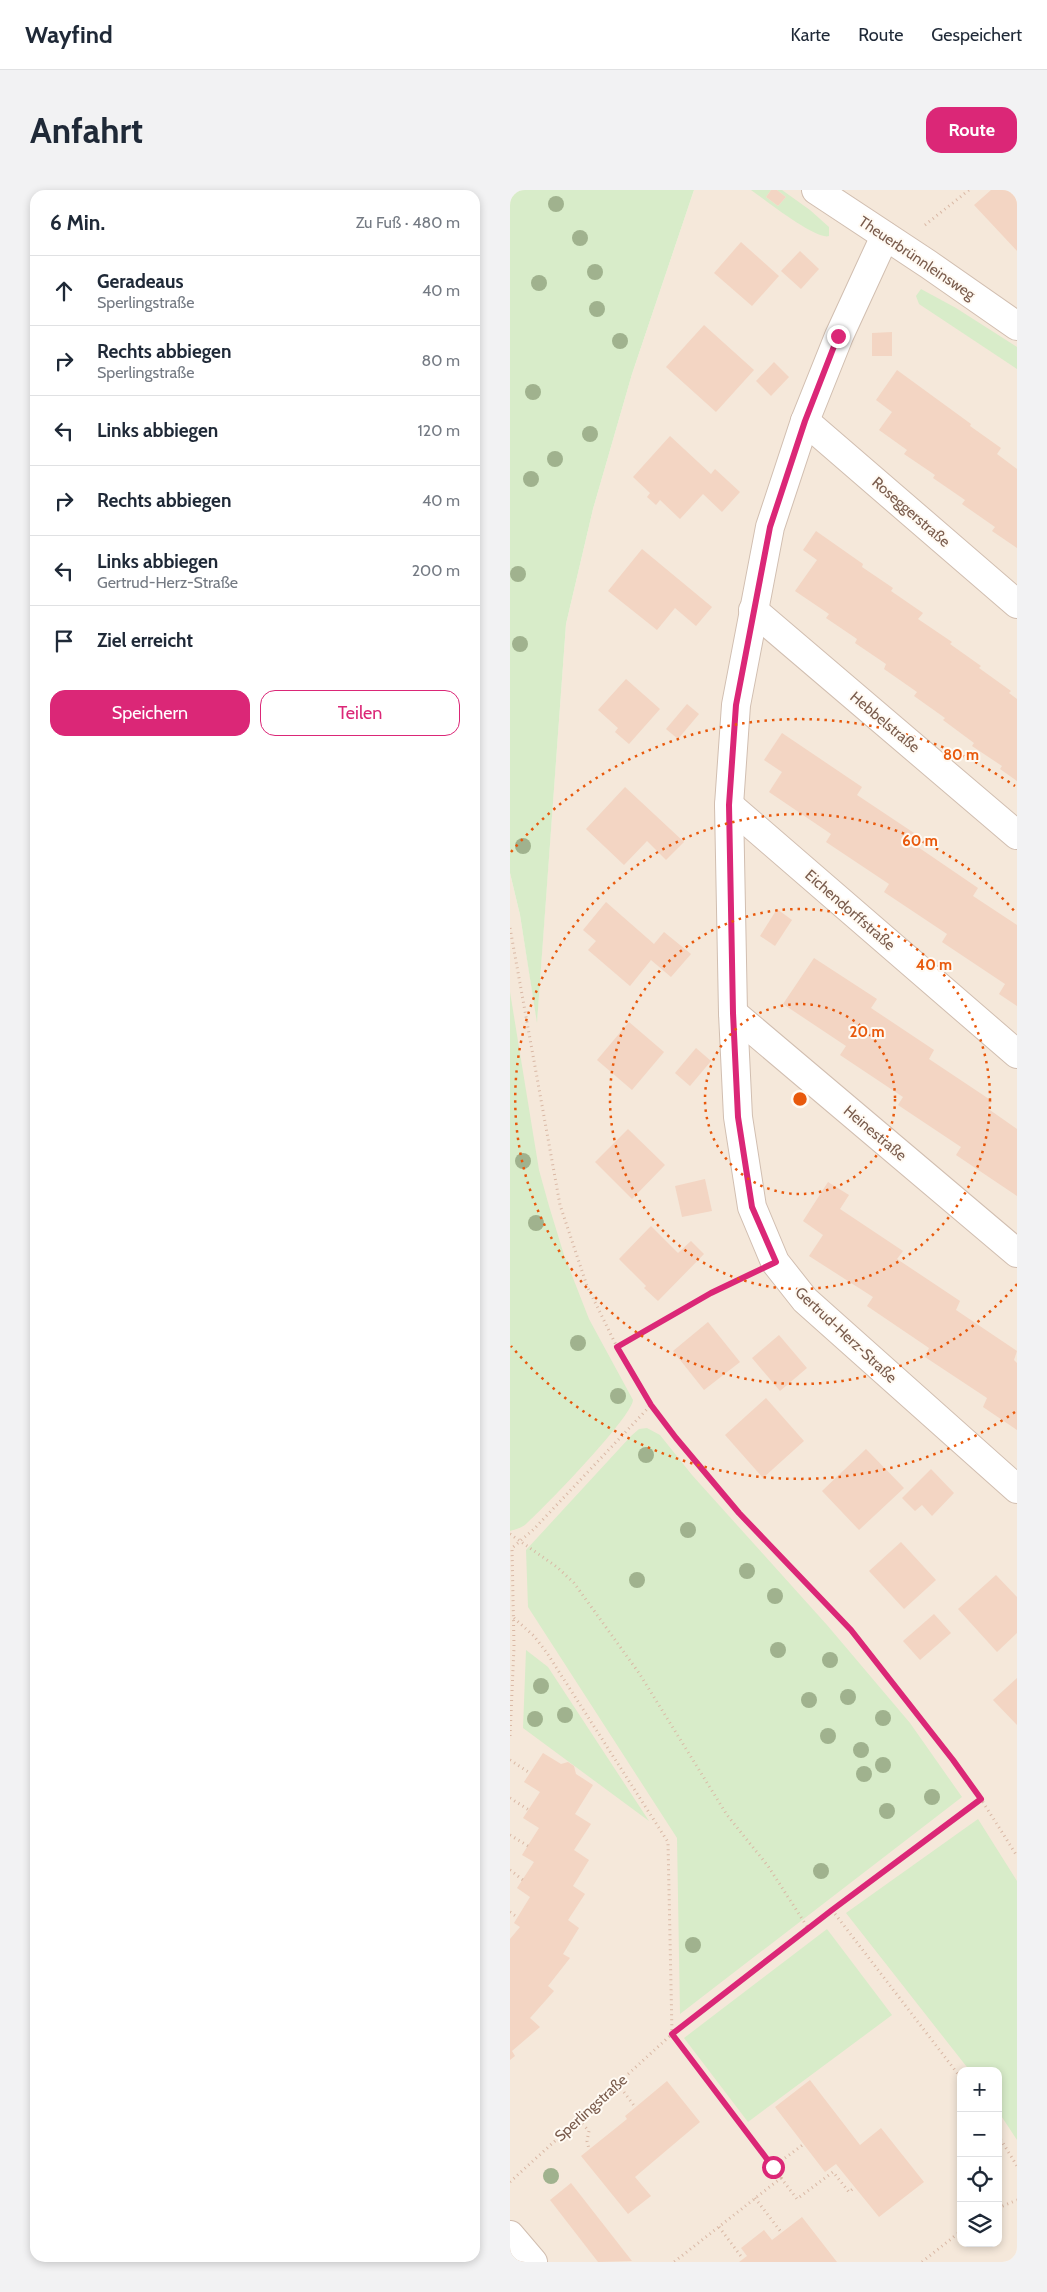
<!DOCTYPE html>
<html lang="de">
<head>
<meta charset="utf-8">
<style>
	body { margin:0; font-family:Cabin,sans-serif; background:#f2f2f3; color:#1f2937 }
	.controls { position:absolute; right:15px; bottom:15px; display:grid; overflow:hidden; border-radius:10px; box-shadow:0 2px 8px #0003 }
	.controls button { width:45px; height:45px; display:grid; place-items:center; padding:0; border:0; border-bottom:1px solid #e0e1e3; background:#fff; color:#1f2937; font:25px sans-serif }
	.stop { position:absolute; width:15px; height:15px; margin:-11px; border:4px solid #db2777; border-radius:50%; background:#fff }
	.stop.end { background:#db2777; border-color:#fff; box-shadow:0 1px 5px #0008 }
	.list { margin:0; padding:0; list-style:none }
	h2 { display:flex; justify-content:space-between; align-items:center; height:65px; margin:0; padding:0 20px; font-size:21px }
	h2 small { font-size:16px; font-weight:400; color:#747a83 }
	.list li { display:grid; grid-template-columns:32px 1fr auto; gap:15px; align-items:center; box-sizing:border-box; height:70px; padding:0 20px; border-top:1px solid #e0e1e3 }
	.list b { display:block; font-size:19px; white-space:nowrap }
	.list p { margin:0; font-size:16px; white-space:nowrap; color:#747a83 }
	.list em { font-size:16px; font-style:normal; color:#747a83 }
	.actions { display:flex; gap:10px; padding:15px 20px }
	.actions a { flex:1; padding:11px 0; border:1px solid #db2777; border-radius:15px; text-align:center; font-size:18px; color:#db2777 }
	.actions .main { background:#db2777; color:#fff }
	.icon { flex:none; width:28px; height:28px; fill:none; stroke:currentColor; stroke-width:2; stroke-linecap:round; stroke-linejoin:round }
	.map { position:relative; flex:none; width:507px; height:2072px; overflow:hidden; border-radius:15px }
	header { display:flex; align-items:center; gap:30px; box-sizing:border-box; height:70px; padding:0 25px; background:#fff; border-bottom:1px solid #e0e1e3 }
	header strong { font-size:24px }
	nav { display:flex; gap:28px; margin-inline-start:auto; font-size:18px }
	.intro { display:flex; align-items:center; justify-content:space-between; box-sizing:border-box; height:120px; padding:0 30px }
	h1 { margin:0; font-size:35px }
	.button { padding:12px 22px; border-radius:15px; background:#db2777; color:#fff; font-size:18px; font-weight:700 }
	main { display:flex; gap:30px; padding:0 30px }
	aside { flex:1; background:#fff; border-radius:15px; box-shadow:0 2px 8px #0003 }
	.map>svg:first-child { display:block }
</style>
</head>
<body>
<header>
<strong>Wayfind</strong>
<nav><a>Karte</a><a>Route</a><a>Gespeichert</a></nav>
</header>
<div class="intro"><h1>Anfahrt</h1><a class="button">Route</a></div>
<main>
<aside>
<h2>6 Min.<small>Zu Fuß · 480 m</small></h2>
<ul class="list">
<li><svg class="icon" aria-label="ahead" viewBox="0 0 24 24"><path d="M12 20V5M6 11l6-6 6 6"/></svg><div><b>Geradeaus</b><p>Sperlingstraße</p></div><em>40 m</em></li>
<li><svg class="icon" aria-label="right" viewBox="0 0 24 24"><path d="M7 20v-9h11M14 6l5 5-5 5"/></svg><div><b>Rechts abbiegen</b><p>Sperlingstraße</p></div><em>80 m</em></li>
<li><svg class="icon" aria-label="left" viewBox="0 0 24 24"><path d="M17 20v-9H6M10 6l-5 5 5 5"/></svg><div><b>Links abbiegen</b></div><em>120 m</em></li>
<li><svg class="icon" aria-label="right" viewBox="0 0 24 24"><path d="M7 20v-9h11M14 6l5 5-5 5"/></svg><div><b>Rechts abbiegen</b></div><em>40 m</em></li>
<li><svg class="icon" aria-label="left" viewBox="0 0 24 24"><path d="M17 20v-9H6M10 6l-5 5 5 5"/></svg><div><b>Links abbiegen</b><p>Gertrud-Herz-Straße</p></div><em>200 m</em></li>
<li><svg class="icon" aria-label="arrive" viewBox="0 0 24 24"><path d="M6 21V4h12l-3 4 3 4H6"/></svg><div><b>Ziel erreicht</b></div></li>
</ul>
<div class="actions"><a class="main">Speichern</a><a>Teilen</a></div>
</aside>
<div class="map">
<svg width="507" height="2072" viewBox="0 0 507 2072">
	<rect width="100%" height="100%" fill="#fdf6ec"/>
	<path fill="#f5e8da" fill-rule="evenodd" d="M184,0H507V2072H0V683L10,725L27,830L56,434L83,319L122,184ZM451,1881H488V2053H451Z"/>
	<g fill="#d8ecc9">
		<path d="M0,0H184L122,184L83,319L56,434L27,833L10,725L0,683Z"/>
		<path d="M241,0H261L256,7L268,16L276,7L267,0H272L300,20L319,37V46C307,51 254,9 241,0Z"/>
		<path d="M411,99L446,118L507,157V179L409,114L406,106Z"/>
		<path d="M0,802L29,980L39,1016L54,1065L79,1129L123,1210C122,1227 34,1318 17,1333C12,1338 7,1339 0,1341Z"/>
		<path d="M137,1238L150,1245L182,1285L317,1435L400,1533L452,1607L170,1824L167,1648L18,1417L16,1360L121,1246L129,1239Z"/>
		<path d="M16,1460L38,1477L139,1631L13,1538Z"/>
		<path d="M468,1629L507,1691V1950L488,1921V1881H460L336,1723Z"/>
		<path d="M317,1739L382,1825L238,1932L174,1848Z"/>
	</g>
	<g fill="#f3d5c3">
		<path d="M261,0H267L276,7L268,16L256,7Z"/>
		<path d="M481,0H502L505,4L507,2V61L464,15Z"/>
		<path d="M231,52L269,86L242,116L204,83Z"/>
		<path d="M290,61L309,79L291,99L271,81Z"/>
		<path d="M194,135L244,180L206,222L156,177Z"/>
		<path d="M382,142V166H362V143Z"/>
		<path d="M264,172L279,187L261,206L246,191Z"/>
		<path d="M387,180L461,234L460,236L491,258L487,264L507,279V358L482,341L485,337L452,314L455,310L423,288L425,285L394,264L397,260L369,240L382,222L366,210Z"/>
		<path d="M160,246L201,284L205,279L230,302L212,322L193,304L170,329L150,310L146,315L137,307L140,303L123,287Z"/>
		<path d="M306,341L353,374L352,377L383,398L381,401L413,423L408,429L442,452L440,454L471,476L469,478L501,501L499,503L507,509V591L490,579L492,576L462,556L464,553L433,530L435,528L404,506L407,502L374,479L376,474L345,453L347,449L316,428L319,424L285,401L307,370L293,360Z"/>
		<path d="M132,359L202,417L186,436L165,418L147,440L98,401Z"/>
		<path d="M116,489L150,519L119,554L105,542L108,538L88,520Z"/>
		<path d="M177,514L189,524L168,549L156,539Z"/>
		<path d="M272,543L352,597L347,605L410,647L405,655L468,698L463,706L507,735V816L489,804L495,794L432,752L437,744L374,702L379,694L316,652L321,644L259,602L272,582L254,570Z"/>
		<path d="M115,597L174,652L156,670L137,651L114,675L76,639Z"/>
		<path d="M96,712L144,754L154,742L181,764L161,787L141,770L120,796L78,760L86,751L73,740Z"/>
		<path d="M267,719L282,730L265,756L250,746Z"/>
		<path d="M304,768L367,809L361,818L424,860L419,869L482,911L477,918L507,939V1006L446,965L451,957L388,915L393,907L330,865L336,856L273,814Z"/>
		<path d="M119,832L154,862L122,900L87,870Z"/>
		<path d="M186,858L201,871L180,896L165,883Z"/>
		<path d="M118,939L155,975L122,1009L85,972Z"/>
		<path d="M195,989L202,1021L172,1027L165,996Z"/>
		<path d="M318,992L339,1005L330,1019L393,1061L387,1069L450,1111L446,1120L507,1161L504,1170L507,1173V1240L473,1217L477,1208L415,1167L419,1158L357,1116L363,1107L299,1066L313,1045L293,1031Z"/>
		<path d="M141,1036L168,1063L181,1051L194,1064L148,1111L134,1098L136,1096L109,1069Z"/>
		<path d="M198,1132L230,1172L194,1200L163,1161Z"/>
		<path d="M269,1145L297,1178L270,1201L242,1168Z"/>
		<path d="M256,1208L294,1251L253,1288L215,1245Z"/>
		<path d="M356,1259L394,1298L349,1340L312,1301Z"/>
		<path d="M421,1279L444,1303L422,1326L412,1315L405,1321L392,1308Z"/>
		<path d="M391,1352L426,1390L394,1419L359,1381Z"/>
		<path d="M486,1385L507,1407V1443L487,1462L448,1419Z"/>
		<path d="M424,1424L441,1443L410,1470L393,1451Z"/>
		<path d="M507,1488V1535L483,1510Z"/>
		<path d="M33,1563L51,1574L58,1572L64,1576L66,1584L83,1595L65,1624L81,1634L64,1660L79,1670L63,1696L75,1704L58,1730L69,1738L53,1764L60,1768L38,1796L44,1801L20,1828L30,1837L2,1861L5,1866L0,1870V1749L10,1737L4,1733L20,1707L7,1698L24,1672L12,1665L29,1638L13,1628L30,1602L14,1592Z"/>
		<path d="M300,1890L350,1955L371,1938L414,1992L369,2027L326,1974L315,1982L265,1917Z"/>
		<path d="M157,1891L190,1932L125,1987L141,2006L118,2024L71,1966L117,1929L115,1926Z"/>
		<path d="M61,1993L122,2071L88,2072L40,2010Z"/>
		<path d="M292,2027L327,2072H229L237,2066L231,2058L254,2040L262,2050Z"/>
	</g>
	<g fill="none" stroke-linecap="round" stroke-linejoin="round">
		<g stroke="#d1beb0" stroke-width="30">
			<g id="street">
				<path d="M306,0L418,74L507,136"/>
				<path d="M375,46L329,146L295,231L260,337L226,515L219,615L223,823L228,927L242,1017L265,1072L295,1110L507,1299"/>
				<path d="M295,231L507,414"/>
				<path d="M243,420L507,645"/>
				<path d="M219,615L507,864"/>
				<path d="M223,823L507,1063"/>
				<path d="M0,2045L23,2072"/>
			</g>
		</g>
		<g stroke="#d9b8a5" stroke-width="3" stroke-dasharray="1 4" stroke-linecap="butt">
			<path d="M415,35L459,0"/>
			<path d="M0,738L50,1015L77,1096L107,1157L141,1215L165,1248L229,1323L341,1440L443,1570L471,1609L507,1666"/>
			<path d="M107,1157L201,1103L238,1085"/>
			<path d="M0,1344L47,1377L64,1393L129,1483L217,1625L258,1676L298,1738"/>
			<path d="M4,1428L24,1446L37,1463L158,1652L162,1844L271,1988L164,2072"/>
			<path d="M0,1546L4,1457L2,1358L24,1339L141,1215"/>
			<path d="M0,1570L20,1583"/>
			<path d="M0,1608L19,1620"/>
			<path d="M0,1645L18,1656"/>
			<path d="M0,1680L13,1690"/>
			<path d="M322,1720L451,1888"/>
			<path d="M0,1722L7,1727"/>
			<path d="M108,1894L125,1917"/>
			<path d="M69,1930L79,1941L77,1951L79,1959"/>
			<path d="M488,1945L507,1976"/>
			<path d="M263,1977L294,1954"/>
			<path d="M271,1988L287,2009L323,1982L339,2002L345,1997"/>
			<path d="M0,1992L162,1844L322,1720L471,1609"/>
			<path d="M245,2008L271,2042"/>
			<path d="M488,2018L507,2010"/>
			<path d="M209,2037L233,2069"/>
			<path d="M412,2072L451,2041"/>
		</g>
		<use href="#street" stroke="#fff" stroke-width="28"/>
	</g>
	<g fill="#a0b28e">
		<circle cx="46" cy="14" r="8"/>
		<circle cx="70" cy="48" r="8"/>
		<circle cx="85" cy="82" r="8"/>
		<circle cx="29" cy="93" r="8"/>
		<circle cx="87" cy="119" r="8"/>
		<circle cx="110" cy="151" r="8"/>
		<circle cx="23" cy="202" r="8"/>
		<circle cx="80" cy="244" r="8"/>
		<circle cx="45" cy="269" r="8"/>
		<circle cx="21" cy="289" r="8"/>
		<circle cx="8" cy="384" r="8"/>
		<circle cx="10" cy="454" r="8"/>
		<circle cx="13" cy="656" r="8"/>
		<circle cx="13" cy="971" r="8"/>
		<circle cx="26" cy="1033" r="8"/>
		<circle cx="68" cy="1153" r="8"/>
		<circle cx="108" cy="1206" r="8"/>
		<circle cx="136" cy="1265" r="8"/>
		<circle cx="178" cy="1340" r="8"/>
		<circle cx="237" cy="1381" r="8"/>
		<circle cx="127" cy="1390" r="8"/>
		<circle cx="265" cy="1406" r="8"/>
		<circle cx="268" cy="1460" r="8"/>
		<circle cx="320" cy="1470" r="8"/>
		<circle cx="31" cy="1496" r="8"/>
		<circle cx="338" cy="1507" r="8"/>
		<circle cx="299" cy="1510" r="8"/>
		<circle cx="55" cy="1525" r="8"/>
		<circle cx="373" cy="1528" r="8"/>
		<circle cx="25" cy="1529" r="8"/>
		<circle cx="318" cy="1546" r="8"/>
		<circle cx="351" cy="1560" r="8"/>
		<circle cx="373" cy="1575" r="8"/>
		<circle cx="354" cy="1584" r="8"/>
		<circle cx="422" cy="1607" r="8"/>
		<circle cx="377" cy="1621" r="8"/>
		<circle cx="311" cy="1681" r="8"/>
		<circle cx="183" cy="1755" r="8"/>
		<circle cx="41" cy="1986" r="8"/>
	</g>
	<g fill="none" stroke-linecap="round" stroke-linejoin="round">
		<path stroke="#db2777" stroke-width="6" d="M263,1977L162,1844L322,1720L471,1609L443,1570L341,1440L229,1323L166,1248L141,1215L107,1157L201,1103L266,1072L242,1017L228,927L223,823L219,615L226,515L260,337L295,231L328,146"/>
	</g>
	<g fill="none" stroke="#e8590c" stroke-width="2.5" stroke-dasharray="2.5 5">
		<circle cx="290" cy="909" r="95"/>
		<circle cx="290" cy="909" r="190"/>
		<path d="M507 1094A285 285 0 1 1 507 724"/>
		<path d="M505 1222A380 380 0 0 1 1 1156M1 662A380 380 0 0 1 505 596"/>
	</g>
	<g text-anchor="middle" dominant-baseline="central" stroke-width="4" stroke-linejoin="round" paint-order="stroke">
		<g font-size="15" fill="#7a5c4d" stroke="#fffaf3">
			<text transform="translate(407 68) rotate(34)">Theuerbrünnleinsweg</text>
			<text transform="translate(401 322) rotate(41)">Roseggerstraße</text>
			<text transform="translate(375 532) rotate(40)">Hebbelstraße</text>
			<text transform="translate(340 720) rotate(41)">Eichendorffstraße</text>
			<text transform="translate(365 943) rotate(40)">Heinestraße</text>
			<text transform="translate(336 1145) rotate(43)">Gertrud-Herz-Straße</text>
			<text transform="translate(81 1918) rotate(-42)">Sperlingstraße</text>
		</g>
	</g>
	<circle cx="290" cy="909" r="8" fill="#e8590c" stroke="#fffaf3" stroke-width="2.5"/>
	<g font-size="15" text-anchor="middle" font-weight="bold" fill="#e8590c" stroke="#fffaf3" stroke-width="4" stroke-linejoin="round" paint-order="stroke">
		<text x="451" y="570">80 m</text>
		<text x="410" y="656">60 m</text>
		<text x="424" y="780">40 m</text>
		<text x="357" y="847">20 m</text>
	</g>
</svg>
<div class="controls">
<button>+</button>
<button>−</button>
<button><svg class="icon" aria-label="locate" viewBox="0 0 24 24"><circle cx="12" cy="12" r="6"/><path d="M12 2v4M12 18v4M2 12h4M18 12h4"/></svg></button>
<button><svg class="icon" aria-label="layers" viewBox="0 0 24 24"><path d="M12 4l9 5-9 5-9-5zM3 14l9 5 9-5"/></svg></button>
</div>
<div class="stop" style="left:263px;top:1977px"></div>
<div class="stop end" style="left:328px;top:146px"></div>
</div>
</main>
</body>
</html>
